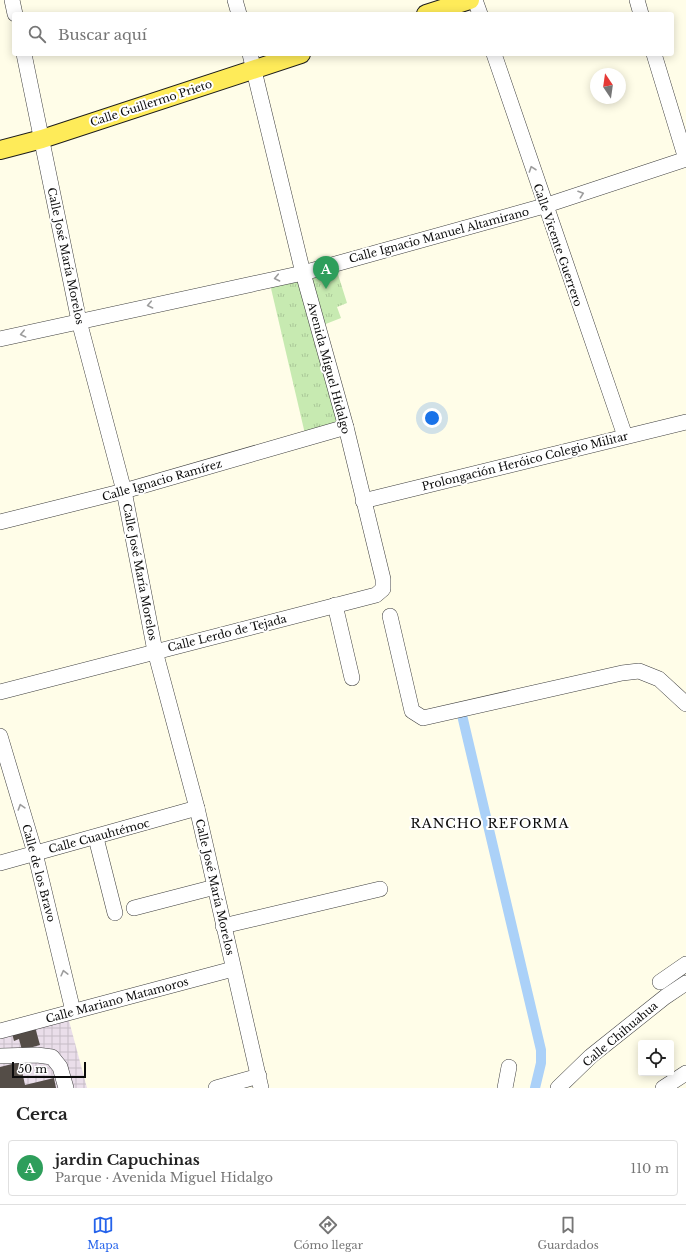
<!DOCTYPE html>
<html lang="es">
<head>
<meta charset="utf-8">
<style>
	body { margin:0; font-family:"Libre Baskerville",serif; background:#f6f6f6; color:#222 }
	.controls { position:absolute; right:12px; bottom:12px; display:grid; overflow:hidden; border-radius:4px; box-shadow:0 2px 10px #0003 }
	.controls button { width:36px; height:36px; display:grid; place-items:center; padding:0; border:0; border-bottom:1px solid #e0e0e0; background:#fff; color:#222; font:20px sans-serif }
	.compass { position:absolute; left:590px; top:68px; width:36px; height:36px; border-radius:50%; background:#fff; box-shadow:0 2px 10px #0003; rotate:347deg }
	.scale { position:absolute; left:12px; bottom:10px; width:74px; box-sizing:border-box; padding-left:4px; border:2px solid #0b0b0b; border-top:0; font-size:11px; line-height:14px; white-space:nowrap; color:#0b0b0b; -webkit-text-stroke:3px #fff; paint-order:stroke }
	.you { position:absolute; left:432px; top:418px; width:14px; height:14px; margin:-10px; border:3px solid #fff; border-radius:50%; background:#1a73e8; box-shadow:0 0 0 6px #1a73e833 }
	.badge { display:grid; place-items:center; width:26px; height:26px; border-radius:50%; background:#2563eb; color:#fff; font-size:13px; font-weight:700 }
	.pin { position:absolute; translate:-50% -33px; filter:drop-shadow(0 1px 2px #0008) }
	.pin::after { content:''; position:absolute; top:21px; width:14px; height:12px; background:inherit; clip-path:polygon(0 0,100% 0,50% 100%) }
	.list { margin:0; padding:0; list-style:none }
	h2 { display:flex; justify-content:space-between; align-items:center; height:52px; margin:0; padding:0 16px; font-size:17px }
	h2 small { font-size:13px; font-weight:400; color:#767676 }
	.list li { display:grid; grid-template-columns:26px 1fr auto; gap:12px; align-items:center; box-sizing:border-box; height:56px; margin:0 8px 8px; padding:0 8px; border:1px solid #e0e0e0; border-radius:4px }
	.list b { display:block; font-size:15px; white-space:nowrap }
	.list p { margin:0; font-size:13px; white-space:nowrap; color:#767676 }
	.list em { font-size:13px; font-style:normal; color:#767676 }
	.icon { flex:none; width:22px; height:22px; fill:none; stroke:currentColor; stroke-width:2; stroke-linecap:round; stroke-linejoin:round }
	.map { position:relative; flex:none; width:686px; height:1088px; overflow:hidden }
	.search { position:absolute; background:#fff; box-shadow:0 2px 10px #0003; left:12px; right:12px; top:12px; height:44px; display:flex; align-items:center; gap:10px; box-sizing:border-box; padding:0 14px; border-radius:4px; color:#767676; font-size:15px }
	.sheet { height:116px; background:#fff }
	nav { display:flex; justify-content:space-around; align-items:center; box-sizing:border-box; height:56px; border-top:1px solid #e0e0e0; background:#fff; font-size:11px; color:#767676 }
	nav a { display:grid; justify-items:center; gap:2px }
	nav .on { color:#2563eb }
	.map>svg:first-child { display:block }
</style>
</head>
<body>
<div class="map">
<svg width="686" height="1088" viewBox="0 0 686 1088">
	<defs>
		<pattern id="industrial-grid" width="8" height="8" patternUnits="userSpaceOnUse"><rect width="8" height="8" fill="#eadeea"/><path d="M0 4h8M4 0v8" fill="none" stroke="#c7bdc7"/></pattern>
		<pattern id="park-tufts" width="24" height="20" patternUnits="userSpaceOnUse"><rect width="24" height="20" fill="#c7eab1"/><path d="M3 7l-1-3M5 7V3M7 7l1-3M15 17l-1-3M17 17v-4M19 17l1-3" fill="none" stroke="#aac797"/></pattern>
	</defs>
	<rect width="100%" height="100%" fill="#fffde8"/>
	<path fill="url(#industrial-grid)" d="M68,1017L87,1088H0V1035Z"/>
	<g fill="url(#park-tufts)">
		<path d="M336,268L347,303L337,307L341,318L318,327L306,275Z"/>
		<path d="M300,276L338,425L305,434L270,284Z"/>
	</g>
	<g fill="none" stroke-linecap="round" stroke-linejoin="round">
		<path stroke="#abd1f8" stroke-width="10" d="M462,715L541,1050V1063L535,1088"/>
	</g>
	<g fill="#544d47">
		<path d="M35,1027L40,1045L22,1050L19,1039L14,1041L12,1033Z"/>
		<path d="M20,1062L25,1085L54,1078L56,1088H0V1067Z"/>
	</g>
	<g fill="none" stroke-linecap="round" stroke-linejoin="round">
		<g stroke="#3e3e3e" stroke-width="16">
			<g id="minor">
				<path d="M12,0L15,14"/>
				<path d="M235,0L239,14"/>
				<path d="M475,0L480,14"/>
				<path d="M637,0L641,14"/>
				<path d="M24,54L79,321L124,491L155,651L197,808L261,1088"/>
				<path d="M494,54L625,436"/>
				<path d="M654,54L686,159"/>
				<path d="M0,339L303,273L544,206L686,159"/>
				<path d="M363,501L686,422"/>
				<path d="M0,522L124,491L346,427"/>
				<path d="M335,605L352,678"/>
				<path d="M390,616L412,711L423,718L622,673L639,671L659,679L686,704"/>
				<path d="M0,692L376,595L383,589V579L346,427L303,273L250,54"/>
				<path d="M0,736L35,853L73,1011"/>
				<path d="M96,838L115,913"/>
				<path d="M0,863L197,808"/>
				<path d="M134,908L215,887"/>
				<path d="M223,926L380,889"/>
				<path d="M660,982L686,964"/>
				<path d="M0,1031L233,969"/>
				<path d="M0,1056L37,1055L52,1057L60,1067L66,1088"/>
				<path d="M216,1088L259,1076"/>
				<path d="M505,1088L509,1067"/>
				<path d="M558,1088L591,1056L665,997L686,983"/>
				<path d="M663,1088L686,1073"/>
			</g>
		</g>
		<g stroke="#1c1c1c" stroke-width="20">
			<g id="major">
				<path d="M426,14L470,0"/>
				<path d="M0,150L42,139L301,54"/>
			</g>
		</g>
		<use href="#minor" stroke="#fff" stroke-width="15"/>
		<use href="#major" stroke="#feeb59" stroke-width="18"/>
	</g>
	<defs><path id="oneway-chevron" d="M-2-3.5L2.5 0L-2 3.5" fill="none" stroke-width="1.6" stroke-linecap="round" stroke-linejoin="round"/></defs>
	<g stroke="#9d9d9d">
		<use href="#oneway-chevron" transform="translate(532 169) rotate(-109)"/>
		<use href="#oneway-chevron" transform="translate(581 194) rotate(-19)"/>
		<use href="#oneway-chevron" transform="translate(277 278) rotate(168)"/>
		<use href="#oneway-chevron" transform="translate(150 305) rotate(168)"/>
		<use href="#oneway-chevron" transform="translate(23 334) rotate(167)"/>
		<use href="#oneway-chevron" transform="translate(21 807) rotate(-107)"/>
		<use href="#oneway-chevron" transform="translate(64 973) rotate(-104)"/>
	</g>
	<g text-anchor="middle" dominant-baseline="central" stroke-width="4" stroke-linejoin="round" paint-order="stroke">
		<g font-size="11" fill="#0b0b0b" stroke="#fff">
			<text transform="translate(151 103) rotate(-18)">Calle Guillermo Prieto</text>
			<text transform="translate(439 235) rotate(-15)">Calle Ignacio Manuel Altamirano</text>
			<text transform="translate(558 245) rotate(71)">Calle Vicente Guerrero</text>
			<text transform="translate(66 256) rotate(78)">Calle José María Morelos</text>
			<text transform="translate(329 368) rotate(75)">Avenida Miguel Hidalgo</text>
			<text transform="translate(525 461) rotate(-14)">Prolongación Heróico Colegio Militar</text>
			<text transform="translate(162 480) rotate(-16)">Calle Ignacio Ramírez</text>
			<text transform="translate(140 572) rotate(79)">Calle José María Morelos</text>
			<text transform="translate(227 633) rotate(-14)">Calle Lerdo de Tejada</text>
			<text transform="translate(99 836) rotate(-15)">Calle Cuauhtémoc</text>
			<text transform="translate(39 873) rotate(75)">Calle de los Bravo</text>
			<text transform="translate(215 887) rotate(77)">Calle José María Morelos</text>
			<text transform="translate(117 1000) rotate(-15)">Calle Mariano Matamoros</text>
			<text transform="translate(620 1034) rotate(-40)">Calle Chihuahua</text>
		</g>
		<g font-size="13" letter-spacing="1" fill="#0b0b0b" stroke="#fff">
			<text x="490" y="823">RANCHO REFORMA</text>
		</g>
	</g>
</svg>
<div class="controls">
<button><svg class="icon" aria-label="locate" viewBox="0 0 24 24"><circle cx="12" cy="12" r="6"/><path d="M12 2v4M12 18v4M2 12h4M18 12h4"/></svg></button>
</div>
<svg class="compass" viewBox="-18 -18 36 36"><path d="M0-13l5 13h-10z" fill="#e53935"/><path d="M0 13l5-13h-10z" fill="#767676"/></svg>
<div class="scale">50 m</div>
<div class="you"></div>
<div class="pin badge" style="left:326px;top:289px;background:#2e9e5b">A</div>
<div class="search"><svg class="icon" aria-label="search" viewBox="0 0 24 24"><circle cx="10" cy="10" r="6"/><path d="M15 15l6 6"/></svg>Buscar aquí</div>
</div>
<section class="sheet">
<h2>Cerca<small></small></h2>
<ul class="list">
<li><span class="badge" style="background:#2e9e5b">A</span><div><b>jardin Capuchinas</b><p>Parque · Avenida Miguel Hidalgo</p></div><em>110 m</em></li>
</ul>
</section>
<nav>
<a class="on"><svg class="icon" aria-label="map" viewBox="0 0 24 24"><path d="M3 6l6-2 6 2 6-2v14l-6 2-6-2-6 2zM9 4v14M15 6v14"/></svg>Mapa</a>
<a><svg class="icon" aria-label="directions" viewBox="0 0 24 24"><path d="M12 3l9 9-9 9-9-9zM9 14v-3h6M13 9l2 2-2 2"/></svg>Cómo llegar</a>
<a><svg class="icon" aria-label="saved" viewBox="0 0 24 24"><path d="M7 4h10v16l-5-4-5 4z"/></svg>Guardados</a>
</nav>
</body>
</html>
